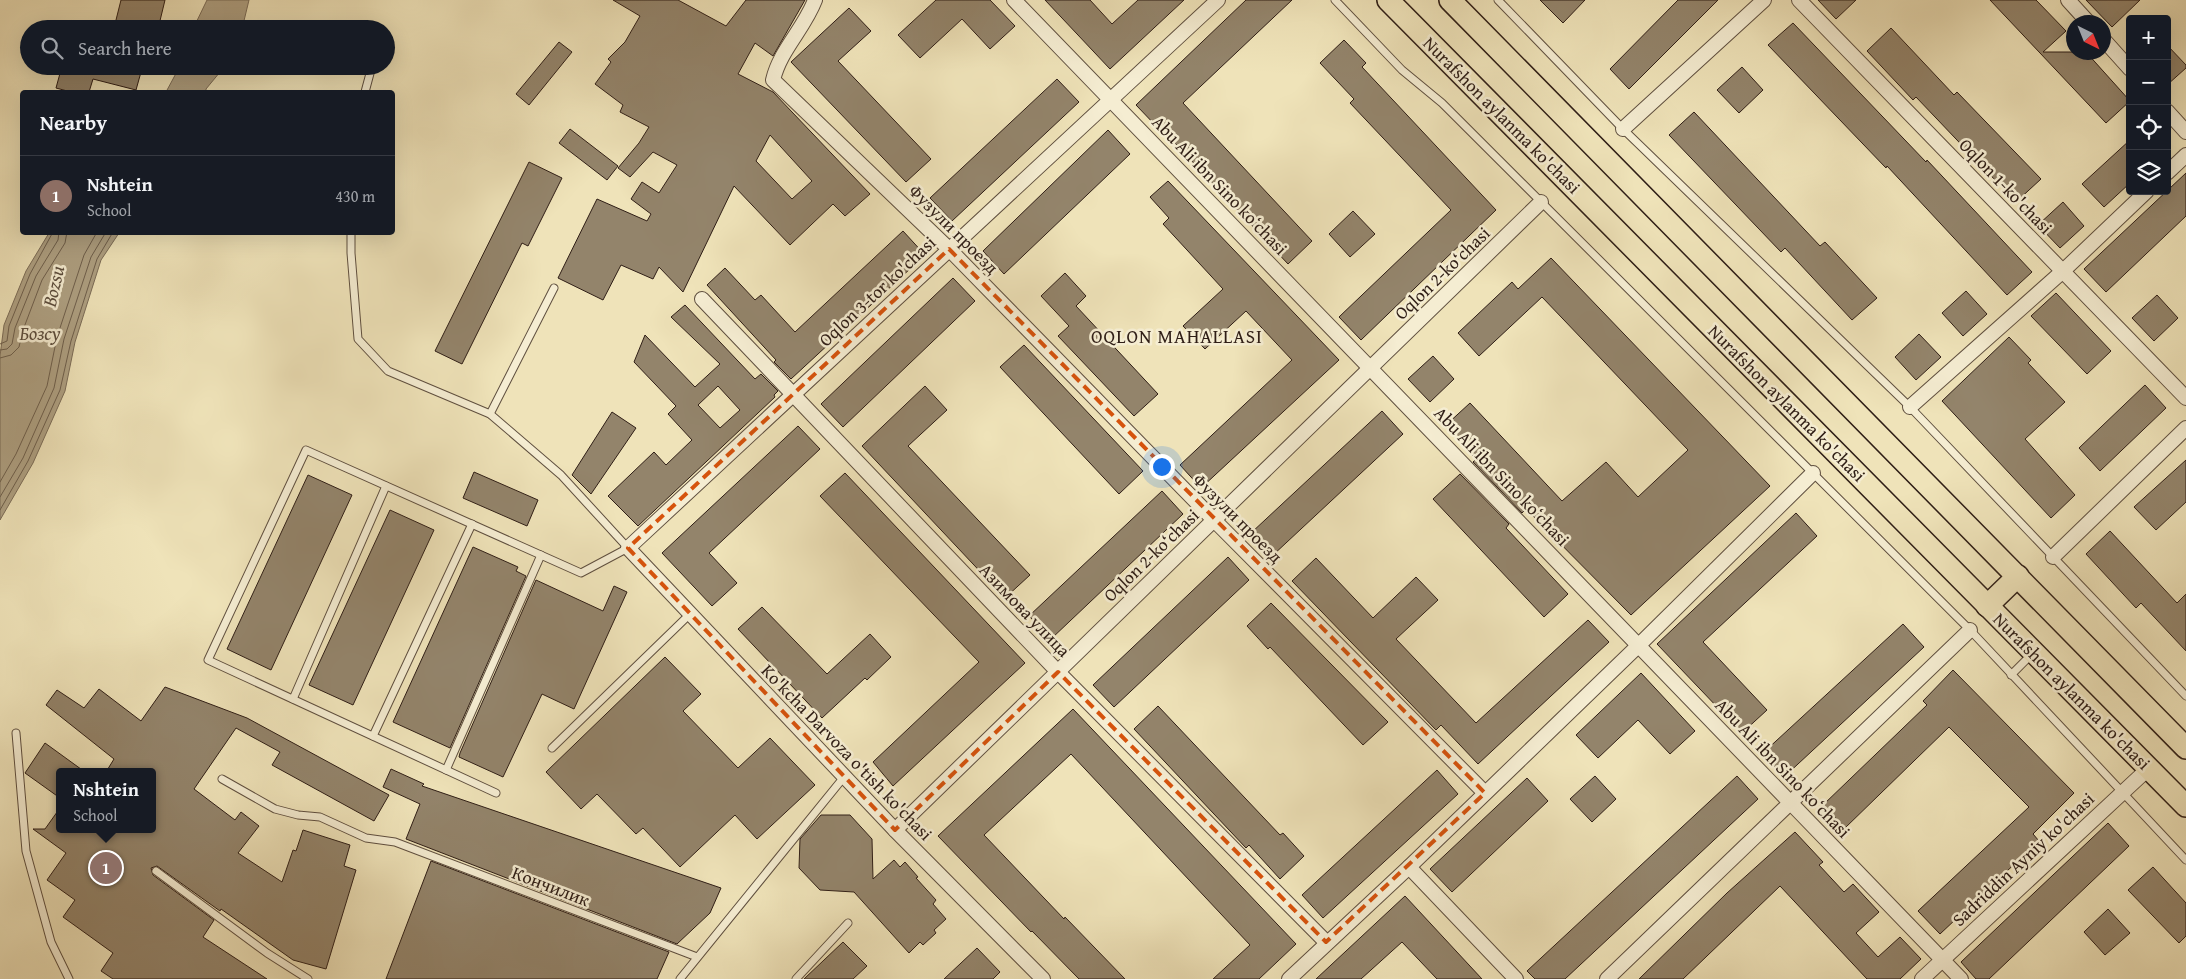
<!DOCTYPE html>
<html lang="en">
<head>
<meta charset="utf-8">
<style>
	body { margin:0; font-family:"Gentium Book Plus",serif; background:#20242c; color:#f1f3f6 }
	.controls { position:absolute; right:15px; top:15px; display:grid; overflow:hidden; border-radius:5px; box-shadow:0 5px 20px #0002 }
	.controls button { width:45px; height:45px; display:grid; place-items:center; padding:0; border:0; border-bottom:1px solid #363941; background:#171b24; color:#f1f3f6; font:25px sans-serif }
	.compass { position:absolute; left:2066px; top:15px; width:45px; height:45px; border-radius:50%; background:#171b24; box-shadow:0 5px 20px #0002; rotate:137deg }
	.you { position:absolute; left:1161px; top:466px; width:18px; height:18px; margin:-12px; border:4px solid #fff; border-radius:50%; background:#1a73e8; box-shadow:0 0 0 8px #1a73e833 }
	.badge { display:grid; place-items:center; width:32px; height:32px; border-radius:50%; background:#2563eb; color:#fff; font-size:16px; font-weight:700 }
	.pin { position:absolute; translate:-50% -50%; border:2px solid #fff; box-shadow:0 1px 5px #0006 }
	.popup { position:absolute; left:56px; top:768px; width:100px; height:65px; box-sizing:border-box; display:grid; place-content:center; border-radius:5px; background:#171b24; filter:drop-shadow(0 1px 4px #0005); font-size:16px; white-space:nowrap; color:#9ea1a6 }
	.popup b { font-size:19px; color:#f1f3f6 }
	.popup::after { content:''; position:absolute; left:50%; top:100%; margin-left:-10px; border:10px solid transparent; border-top-color:#171b24 }
	.list { margin:0; padding:0; list-style:none }
	h2 { display:flex; justify-content:space-between; align-items:center; height:65px; margin:0; padding:0 20px; font-size:21px }
	h2 small { font-size:16px; font-weight:400; color:#9ea1a6 }
	.list li { display:grid; grid-template-columns:32px 1fr auto; gap:15px; align-items:center; box-sizing:border-box; height:80px; padding:0 20px; border-top:1px solid #363941 }
	.list b { display:block; font-size:19px; white-space:nowrap }
	.list p { margin:0; font-size:16px; white-space:nowrap; color:#9ea1a6 }
	.list em { font-size:16px; font-style:normal; color:#9ea1a6 }
	.icon { flex:none; width:28px; height:28px; fill:none; stroke:currentColor; stroke-width:2; stroke-linecap:round; stroke-linejoin:round }
	.map { position:relative; flex:none; width:2186px; height:979px; overflow:hidden }
	.search { position:absolute; background:#171b24; box-shadow:0 5px 20px #0002; left:20px; top:20px; width:375px; height:55px; display:flex; align-items:center; gap:12px; box-sizing:border-box; padding:0 18px; border-radius:28px; color:#9ea1a6; font-size:19px }
	.panel { position:absolute; background:#171b24; box-shadow:0 5px 20px #0002; left:20px; top:90px; width:375px; height:145px; border-radius:5px }
	.map>svg:first-child { display:block }
</style>
</head>
<body>
<div class="map">
<svg width="2186" height="979" viewBox="0 0 2186 979">
	<rect width="100%" height="100%" fill="#efe3b9"/>
	<filter id="stains"><feTurbulence type="fractalNoise" baseFrequency=".004" numOctaves="4"/><feColorMatrix values="0 0 0 0 .2 0 0 0 0 .09 0 0 0 0 .02 0 0 0 .5 -.17"/></filter>
	<radialGradient id="worn" r=".72"><stop offset=".6" stop-color="#630" stop-opacity="0"/><stop offset="1" stop-color="#630" stop-opacity=".3"/></radialGradient>
	<g fill="#aea082" stroke="#7b6c57">
		<path d="M207,0H249L242,29H193Z"/>
		<path d="M180,66H225L206,89V92H166Z"/>
		<path d="M49,233H119L101,260L75,342L65,391L33,463L0,520V356L4,325L26,271Z"/>
	</g>
	<g fill="none" stroke-linecap="round" stroke-linejoin="round">
		<g stroke="#6e5f4c" stroke-width="1">
			<path d="M0,344L7,341L9,326L30,274L53,232"/>
			<path d="M0,350L7,349L12,344L15,328L36,276L58,240L59,232"/>
			<path d="M0,358L11,355L19,347L23,330L42,280L65,243L67,232"/>
			<path d="M0,482L16,454L47,386L57,337L84,255L97,232"/>
			<path d="M0,497L23,458L54,388L64,339L91,257L106,232"/>
			<path d="M0,510L28,461L60,390L71,341L97,259L113,232"/>
		</g>
	</g>
	<g fill="#93846b" stroke="#2f1e16" fill-rule="evenodd">
		<path d="M121,0H165L158,29H134L115,24Z"/>
		<path d="M613,0H678L726,26L746,0H805L773,56L755,43L738,74L773,92L870,194L845,216L833,204L790,245L734,186L683,292L659,267L653,279L621,265L603,300L558,278L597,199L647,221L651,214L631,199L642,182L659,193L677,165L653,152L630,177L618,168L639,143L649,127L620,112L623,105L595,84L611,62L608,59L625,42L640,16ZM770,135L812,181L792,199L756,161Z"/>
		<path d="M936,0H990L1015,26L990,49L962,19L920,58L898,35Z"/>
		<path d="M1045,0H1090L1112,24L1138,0H1184L1110,69Z"/>
		<path d="M1246,0H1292L1183,103L1312,241L1288,264L1159,126L1158,128L1136,105Z"/>
		<path d="M1540,0H1585L1563,23Z"/>
		<path d="M1678,0H1718L1629,89L1610,69Z"/>
		<path d="M1818,0H1856L1836,19Z"/>
		<path d="M1990,0H2036L2066,31L2043,52H2086L2130,101L2106,123Z"/>
		<path d="M2086,0H2140L2112,27Z"/>
		<path d="M849,8L871,31L838,61L931,159L906,182L791,62Z"/>
		<path d="M1793,23L1926,162L1927,160L2032,272L2007,295L1887,166L1886,168L1768,45Z"/>
		<path d="M1891,28L1954,95L1957,92L2041,179L2016,202L1916,97L1913,100L1867,51Z"/>
		<path d="M1344,40L1366,63L1362,67L1496,210L1361,340L1339,317L1451,210L1350,103L1354,99L1320,63Z"/>
		<path d="M559,42L572,52L529,105L516,94Z"/>
		<path d="M2167,45L2186,65V68L2167,85Z"/>
		<path d="M62,66H118L141,72L136,90L93,79L89,92H71L56,88Z"/>
		<path d="M1742,67L1763,90L1739,113L1717,90Z"/>
		<path d="M1057,79L1079,102L952,221L930,198Z"/>
		<path d="M1694,112L1820,246L1825,242L1877,298L1852,320L1785,248L1781,252L1669,135Z"/>
		<path d="M570,129L618,166L607,180L559,143Z"/>
		<path d="M1108,130L1130,154L1004,274L983,251Z"/>
		<path d="M2130,140V183L2104,207L2082,184Z"/>
		<path d="M529,162L562,178L528,246L522,243L462,364L435,351Z"/>
		<path d="M2186,173V216L2106,292L2084,269Z"/>
		<path d="M1168,181L1339,360L1201,488L1180,465L1292,360L1246,311L1205,349L1183,326L1223,289L1163,224L1169,218L1150,197Z"/>
		<path d="M2063,202L2084,226L2060,248L2038,225Z"/>
		<path d="M1353,211L1375,234L1350,257L1329,234Z"/>
		<path d="M903,231L925,255L791,379L774,362L776,360L707,285L725,268L755,300L761,295L795,332Z"/>
		<path d="M1551,258L1770,486L1631,615L1526,509L1522,513L1473,462L1476,459L1445,426L1470,403L1562,501L1606,462L1638,497L1688,450L1542,297L1479,356L1458,333L1512,282L1518,289Z"/>
		<path d="M1065,273L1086,296L1076,306L1158,394L1134,416L1058,336L1069,326L1041,296Z"/>
		<path d="M953,278L975,301L843,427L821,404Z"/>
		<path d="M1966,291L1987,314L1963,336L1942,313Z"/>
		<path d="M2056,293L2111,351L2087,374L2031,316Z"/>
		<path d="M2157,295L2178,318L2154,341L2132,318Z"/>
		<path d="M685,305L755,379L761,374L778,391L774,395L775,397L638,526L608,496L654,452L666,465L692,440L668,414L676,406L634,362L645,335L695,387L720,364L671,317ZM718,386L740,410L720,428L698,405Z"/>
		<path d="M1919,334L1941,357L1916,380L1895,357Z"/>
		<path d="M2009,337L2031,360L2028,363L2065,402L2025,439L2075,495L2051,518L1942,401Z"/>
		<path d="M1024,345L1143,471L1119,494L1000,367Z"/>
		<path d="M1433,356L1454,379L1430,402L1408,379Z"/>
		<path d="M2145,385L2166,408L2100,471L2079,448Z"/>
		<path d="M925,386L947,410L908,446L1030,575L1005,598L862,446Z"/>
		<path d="M1382,411L1403,434L1272,556L1251,533Z"/>
		<path d="M612,412L636,428L591,494L572,475Z"/>
		<path d="M798,426L820,449L709,553L737,583L712,606L662,553Z"/>
		<path d="M2186,460V502L2156,530L2134,507Z"/>
		<path d="M474,472L538,500L527,526L463,498Z"/>
		<path d="M845,473L1025,663L893,786L873,762L979,662L820,496Z"/>
		<path d="M1460,474L1509,524L1506,528L1568,594L1544,617L1433,499Z"/>
		<path d="M308,475L352,495L271,670L227,649Z"/>
		<path d="M1162,491L1183,514L1051,639L1029,616Z"/>
		<path d="M390,510L434,530L353,705L309,685Z"/>
		<path d="M1796,513L1817,536L1703,642L1767,710L1742,733L1657,644Z"/>
		<path d="M2110,531L2177,603L2186,594V651L2141,603L2136,608L2086,554Z"/>
		<path d="M473,547L518,567L516,571L526,576L450,748L393,722Z"/>
		<path d="M1228,557L1249,580L1114,707L1093,685Z"/>
		<path d="M1316,558L1373,618L1416,577L1438,600L1396,639L1476,723L1588,620L1609,642L1478,764L1441,725L1436,730L1292,581Z"/>
		<path d="M536,580L603,611L614,586L627,592L574,709L542,694L503,777L459,757L460,753Z"/>
		<path d="M1271,603L1388,722L1363,745L1270,647L1268,649L1247,626Z"/>
		<path d="M762,607L827,674L870,634L891,657L867,680L865,678L822,718L738,629Z"/>
		<path d="M1903,624L1924,647L1784,777L1763,753Z"/>
		<path d="M665,657L701,694L683,711L738,768L770,738L815,785L757,839L735,815L680,867L643,828L636,834L597,794L581,809L546,772Z"/>
		<path d="M1953,670L2074,793L2033,834L2039,841L1940,934L1918,911L2029,807L1949,727L1845,828L1823,805L1927,705L1923,701Z"/>
		<path d="M1641,673L1695,731L1670,754L1638,720L1598,758L1576,735Z"/>
		<path d="M165,687L247,718L389,795L374,821L272,765L280,752L236,728L194,789L235,820L241,812L259,826L238,853L282,882L293,850L296,851L303,830L350,845L344,866L356,870L326,969L293,960L221,909L220,911L157,866L151,868L153,875L214,920L203,937L267,979H113L101,971L113,953L63,917L75,900L47,880L66,853L33,829H45L60,808V829H152V772H106L114,759L46,705L57,690L84,708L99,689L141,721Z"/>
		<path d="M1158,706L1280,835L1283,833L1304,856L1280,879L1249,845L1246,848L1134,729Z"/>
		<path d="M1073,709L1296,944L1259,979H1213L1250,945L1071,754L984,835L1064,919L1065,917L1125,979H1079L1032,931L1031,932L938,836Z"/>
		<path d="M45,743L85,772H60V798L25,773Z"/>
		<path d="M391,769L424,784L422,786L721,888L710,913L677,944L406,839L420,804L383,787Z"/>
		<path d="M1437,770L1458,794L1323,918L1302,895Z"/>
		<path d="M1595,776L1616,799L1592,822L1570,799Z"/>
		<path d="M1737,776L1758,799L1565,979H1535L1527,971Z"/>
		<path d="M1527,778L1548,801L1452,892L1430,869Z"/>
		<path d="M821,815H850L872,839L873,879L894,860L900,867L905,862L918,877L916,878L936,900L933,904L946,919L934,930L936,933L923,945L920,942L909,953L854,892L820,890L799,868L800,839Z"/>
		<path d="M2108,823L2129,846L1989,979H1976L1961,962Z"/>
		<path d="M1795,832L1823,862L1819,865L1844,892L1853,884L1879,912L1856,933L1878,957L1900,937L1921,959L1900,979H1867L1780,886L1683,979H1639L1727,893Z"/>
		<path d="M431,861L669,952L657,979H386Z"/>
		<path d="M2153,867L2186,903V936L2179,943L2128,890Z"/>
		<path d="M1405,896L1482,979H1437L1402,942L1361,979H1316Z"/>
		<path d="M2108,909L2130,933L2105,955L2084,932Z"/>
		<path d="M843,942L867,966L853,979H804Z"/>
		<path d="M977,948L1000,972L993,979H944Z"/>
	</g>
	<g fill="none" stroke-linecap="round" stroke-linejoin="round">
		<g stroke="#5f4f3f" stroke-width="9">
			<g id="lane">
				<path d="M1335,0L1402,70L1442,103L1970,630L2186,860"/>
				<path d="M1498,0L1623,129L1910,407L2186,696"/>
				<path d="M365,92L372,66"/>
				<path d="M351,232V253L358,339L388,371L490,414L561,475L628,548L581,573L306,450L208,660L496,793"/>
				<path d="M490,414L554,288"/>
				<path d="M2011,675L2032,654"/>
				<path d="M293,699L386,486"/>
				<path d="M16,733L26,851L51,942L69,979"/>
				<path d="M373,736L472,524"/>
				<path d="M552,748L690,614"/>
				<path d="M446,770L541,555"/>
				<path d="M222,779L275,809L298,815L320,817L366,838L395,842L697,957"/>
				<path d="M156,871L267,953L308,979"/>
				<path d="M680,979L844,777"/>
				<path d="M796,979L848,923"/>
			</g>
		</g>
		<g stroke="#5f4f3f" stroke-width="16">
			<g id="street">
				<path d="M815,0C804,29 780,50 773,80L949,249L1214,520L1485,793"/>
				<path d="M1014,0L1961,979"/>
				<path d="M1799,0L2186,398"/>
				<path d="M2068,0L2088,22"/>
				<path d="M2104,40L2130,69"/>
				<path d="M2167,111L2186,132"/>
				<path d="M1623,129L1764,0"/>
				<path d="M2167,173L2186,155"/>
				<path d="M702,299L1058,672L1326,942"/>
				<path d="M1910,407L2063,271L2147,191"/>
				<path d="M2053,557L2186,428"/>
				<path d="M895,830L1541,202"/>
				<path d="M1409,867L1516,979"/>
				<path d="M1043,979L895,830L628,548L1218,0"/>
				<path d="M1289,979L1409,867L1640,644L1813,473"/>
				<path d="M1607,979L1970,630"/>
				<path d="M1922,979L2149,768"/>
			</g>
		</g>
		<g stroke="#2f1e16" stroke-width="24">
			<g id="primary">
				<path d="M1388,0L2186,806"/>
				<path d="M1450,0L2186,748"/>
				<path d="M1987,606L2018,576"/>
			</g>
		</g>
		<use href="#lane" stroke="#f5edd2" stroke-width="7"/>
		<use href="#street" stroke="#f5edd2" stroke-width="14"/>
		<use href="#primary" stroke="#efe3b9" stroke-width="21"/>
	</g>
	<path fill="none" stroke="#d6530d" stroke-width="4" stroke-dasharray="10 6" stroke-linejoin="round" d="M949,249L1485,793L1326,942L1058,672L895,830L628,548Z"/>
	<g text-anchor="middle" dominant-baseline="central" stroke-width="5" stroke-linejoin="round" paint-order="stroke">
		<g font-size="18" fill="#2f1e16" stroke="#f5edd2">
			<text transform="translate(1502 115) rotate(45)">Nurafshon aylanma ko'chasi</text>
			<text transform="translate(1220 185) rotate(46)">Abu Ali ibn Sino koʻchasi</text>
			<text transform="translate(2006 186) rotate(46)">Oqlon 1-ko'chasi</text>
			<text transform="translate(954 229) rotate(45)">Фузули проезд</text>
			<text transform="translate(1442 273) rotate(-44)">Oqlon 2-ko‘chasi</text>
			<text transform="translate(877 291) rotate(-43)">Oqlon 3-tor ko'chasi</text>
			<text transform="translate(1787 403) rotate(45)">Nurafshon aylanma ko'chasi</text>
			<text transform="translate(1502 476) rotate(46)">Abu Ali ibn Sino koʻchasi</text>
			<text transform="translate(1238 518) rotate(45)">Фузули проезд</text>
			<text transform="translate(1151 555) rotate(-44)">Oqlon 2-ko‘chasi</text>
			<text transform="translate(1025 610) rotate(46)">Азимова улица</text>
			<text transform="translate(2072 691) rotate(45)">Nurafshon aylanma ko'chasi</text>
			<text transform="translate(847 752) rotate(46)">Ko'kcha Darvoza o'tish ko'chasi</text>
			<text transform="translate(1783 768) rotate(46)">Abu Ali ibn Sino koʻchasi</text>
			<text transform="translate(2023 859) rotate(-43)">Sadriddin Ayniy ko'chasi</text>
			<text transform="translate(551 886) rotate(21)">Кончилик</text>
		</g>
		<g font-size="19" font-style="italic" fill="#5b4c3c" stroke="#f5edd2">
			<text transform="translate(53 286) rotate(-77)">Bozsu</text>
			<text x="40" y="333">Бозсу</text>
		</g>
		<g font-size="19" letter-spacing="1" fill="#2f1e16" stroke="#f5edd2">
			<text x="1177" y="336">OQLON MAHALLASI</text>
		</g>
	</g>
	<rect width="100%" height="100%" filter="url(#stains)"/>
	<rect width="100%" height="100%" fill="url(#worn)"/>
</svg>
<div class="controls">
<button>+</button>
<button>−</button>
<button><svg class="icon" aria-label="locate" viewBox="0 0 24 24"><circle cx="12" cy="12" r="6"/><path d="M12 2v4M12 18v4M2 12h4M18 12h4"/></svg></button>
<button><svg class="icon" aria-label="layers" viewBox="0 0 24 24"><path d="M12 4l9 5-9 5-9-5zM3 14l9 5 9-5"/></svg></button>
</div>
<svg class="compass" viewBox="-18 -18 36 36"><path d="M0-13l5 13h-10z" fill="#e53935"/><path d="M0 13l5-13h-10z" fill="#9ea1a6"/></svg>
<div class="you"></div>
<div class="pin badge" style="left:106px;top:868px;background:#8d6e63">1</div>
<div class="popup"><b>Nshtein</b>School</div>
<div class="search"><svg class="icon" aria-label="search" viewBox="0 0 24 24"><circle cx="10" cy="10" r="6"/><path d="M15 15l6 6"/></svg>Search here</div>
<section class="panel">
<h2>Nearby<small></small></h2>
<ul class="list">
<li><span class="badge" style="background:#8d6e63">1</span><div><b>Nshtein</b><p>School</p></div><em>430 m</em></li>
</ul>
</section>
</div>
</body>
</html>
